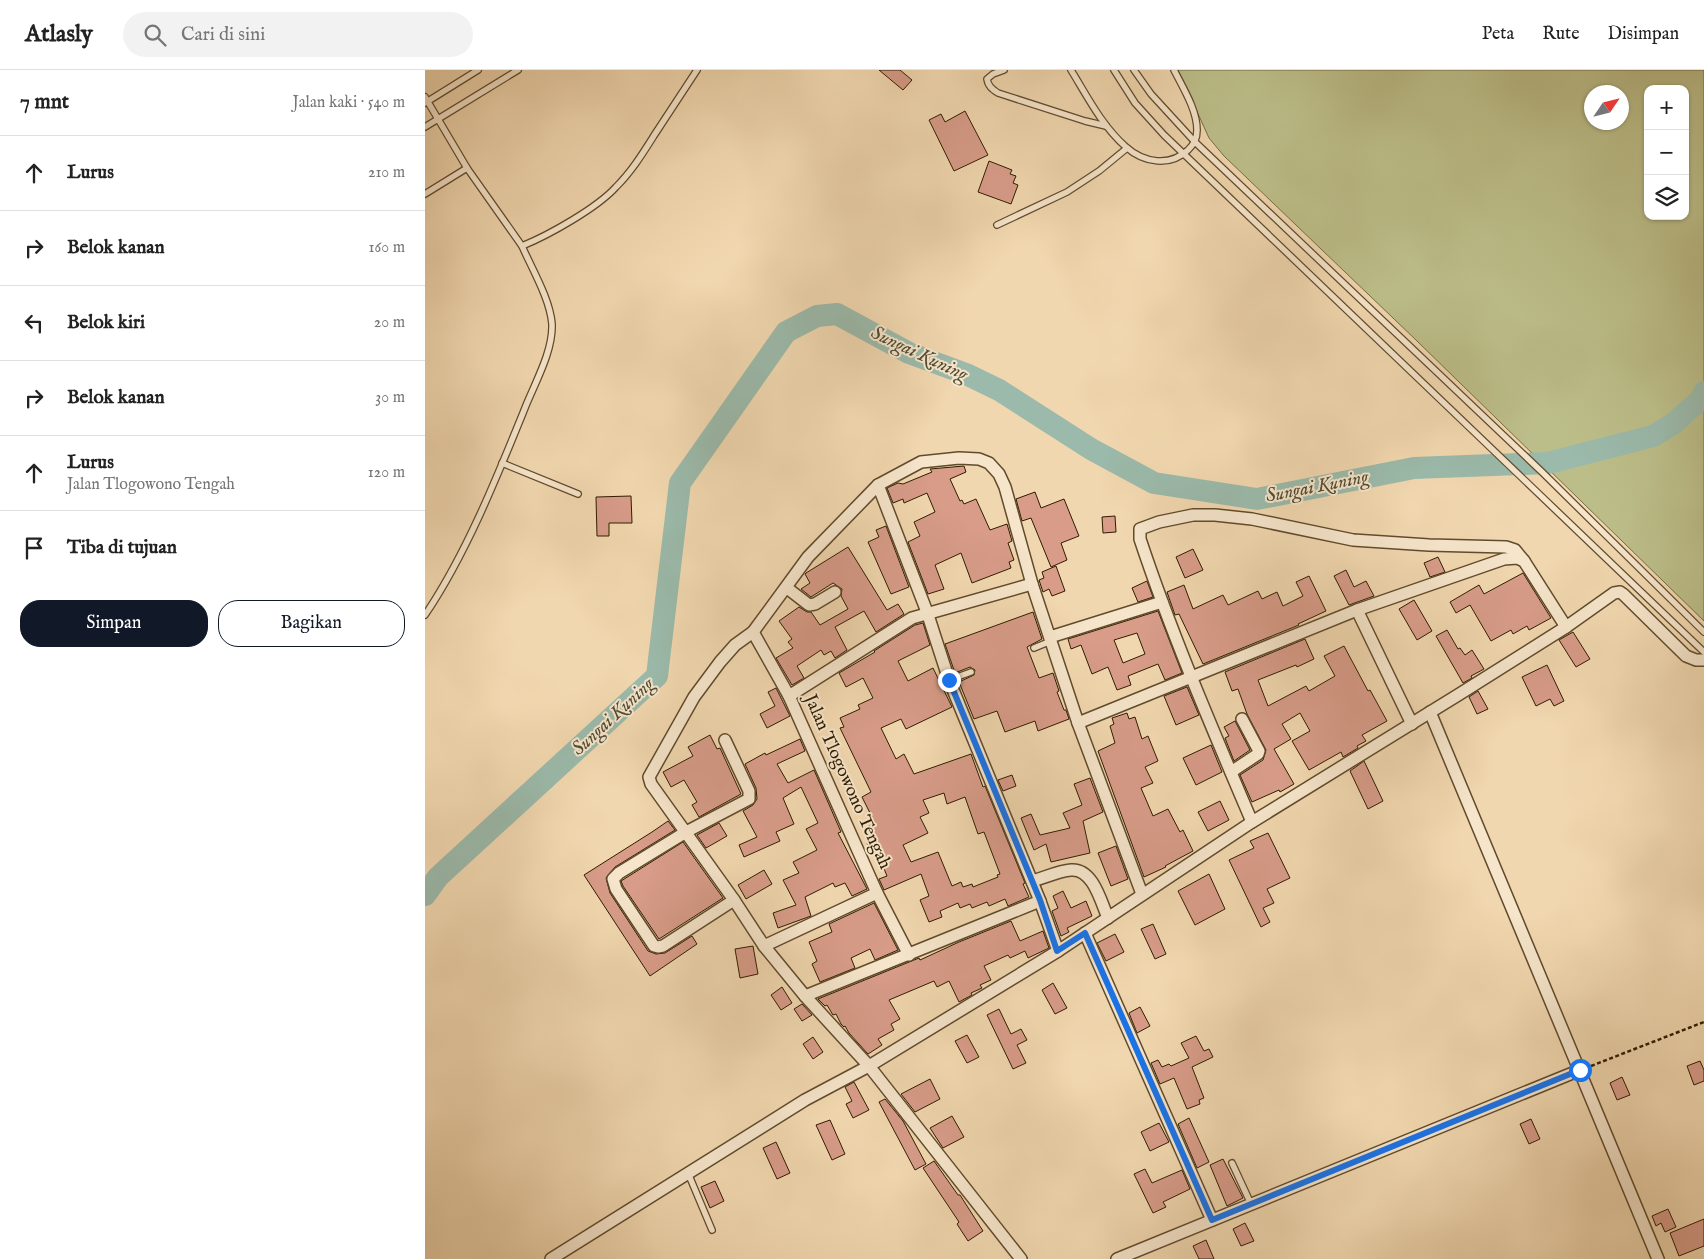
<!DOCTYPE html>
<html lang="id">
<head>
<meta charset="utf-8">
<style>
	body { margin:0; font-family:"IM FELL English",serif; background:#f2f2f2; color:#222 }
	.controls { position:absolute; right:15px; top:15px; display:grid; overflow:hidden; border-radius:10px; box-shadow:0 1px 4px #0004 }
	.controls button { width:45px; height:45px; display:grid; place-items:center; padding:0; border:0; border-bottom:1px solid #e0e0e0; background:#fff; color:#222; font:25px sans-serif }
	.compass { position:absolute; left:1159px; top:15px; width:45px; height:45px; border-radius:50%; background:#fff; box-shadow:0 1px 4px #0004; rotate:55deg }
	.stop { position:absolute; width:15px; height:15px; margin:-11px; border:4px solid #1a73e8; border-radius:50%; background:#fff }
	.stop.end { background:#1a73e8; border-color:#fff; box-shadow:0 1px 5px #0008 }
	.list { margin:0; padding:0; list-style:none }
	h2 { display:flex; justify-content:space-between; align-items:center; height:65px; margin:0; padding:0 20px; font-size:21px }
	h2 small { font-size:16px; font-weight:400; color:#767676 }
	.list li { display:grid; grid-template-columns:32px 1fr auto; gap:15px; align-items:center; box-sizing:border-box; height:75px; padding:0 20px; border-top:1px solid #e0e0e0 }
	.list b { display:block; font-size:19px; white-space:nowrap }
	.list p { margin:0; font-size:16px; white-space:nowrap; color:#767676 }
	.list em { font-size:16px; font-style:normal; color:#767676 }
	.actions { display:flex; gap:10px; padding:15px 20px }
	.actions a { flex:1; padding:11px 0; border:1px solid #111827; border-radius:20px; text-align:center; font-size:18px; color:#111827 }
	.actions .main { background:#111827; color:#fff }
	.icon { flex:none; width:28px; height:28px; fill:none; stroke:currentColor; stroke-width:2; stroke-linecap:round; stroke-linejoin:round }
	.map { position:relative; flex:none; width:1279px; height:1189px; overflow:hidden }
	header { display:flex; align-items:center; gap:30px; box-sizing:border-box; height:70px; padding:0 25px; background:#fff; border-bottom:1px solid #e0e0e0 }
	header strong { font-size:24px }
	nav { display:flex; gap:28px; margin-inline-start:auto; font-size:18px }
	.search { width:350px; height:45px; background:#f2f2f2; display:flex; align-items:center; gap:12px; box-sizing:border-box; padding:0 18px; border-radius:28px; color:#767676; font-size:19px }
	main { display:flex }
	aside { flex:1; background:#fff }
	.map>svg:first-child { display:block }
</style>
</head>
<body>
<header>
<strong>Atlasly</strong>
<div class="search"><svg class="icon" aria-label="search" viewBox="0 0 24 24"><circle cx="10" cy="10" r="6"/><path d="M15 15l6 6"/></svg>Cari di sini</div>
<nav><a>Peta</a><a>Rute</a><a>Disimpan</a></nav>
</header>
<main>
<aside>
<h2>7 mnt<small>Jalan kaki · 540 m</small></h2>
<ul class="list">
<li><svg class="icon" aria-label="ahead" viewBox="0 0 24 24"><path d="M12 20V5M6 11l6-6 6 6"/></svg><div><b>Lurus</b></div><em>210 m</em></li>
<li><svg class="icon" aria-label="right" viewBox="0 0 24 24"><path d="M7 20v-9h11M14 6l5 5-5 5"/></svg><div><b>Belok kanan</b></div><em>160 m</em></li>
<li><svg class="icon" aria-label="left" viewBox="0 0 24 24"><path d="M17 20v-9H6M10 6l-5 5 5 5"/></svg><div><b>Belok kiri</b></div><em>20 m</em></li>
<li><svg class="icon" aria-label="right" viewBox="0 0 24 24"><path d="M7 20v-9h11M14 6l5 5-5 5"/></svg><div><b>Belok kanan</b></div><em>30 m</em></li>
<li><svg class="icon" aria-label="ahead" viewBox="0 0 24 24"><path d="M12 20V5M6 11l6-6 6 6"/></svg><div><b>Lurus</b><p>Jalan Tlogowono Tengah</p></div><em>120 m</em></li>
<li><svg class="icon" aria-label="arrive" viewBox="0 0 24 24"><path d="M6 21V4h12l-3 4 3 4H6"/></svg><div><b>Tiba di tujuan</b></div></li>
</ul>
<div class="actions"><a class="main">Simpan</a><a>Bagikan</a></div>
</aside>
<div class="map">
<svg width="1279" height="1189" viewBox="0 0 1279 1189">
	<rect width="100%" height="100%" fill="#f1d7af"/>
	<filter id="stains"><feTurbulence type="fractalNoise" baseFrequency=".004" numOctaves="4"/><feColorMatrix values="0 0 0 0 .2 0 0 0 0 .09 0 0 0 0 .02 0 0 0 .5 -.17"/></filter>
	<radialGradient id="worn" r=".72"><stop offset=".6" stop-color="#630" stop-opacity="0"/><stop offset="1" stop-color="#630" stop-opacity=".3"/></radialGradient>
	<path fill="#bcbe89" stroke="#766d44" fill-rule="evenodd" d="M753,0H1279V551L992,271L799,86L784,68ZM1223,19H1260V146H1223ZM1166,22H1196V52H1166Z"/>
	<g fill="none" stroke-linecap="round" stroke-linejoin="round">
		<path stroke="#9bbaab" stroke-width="22" d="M0,825L13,807L232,606L255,413L361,262L392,246L412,244L484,283L541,304L574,320L666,379L729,413L832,429L989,398L1123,393L1228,366L1248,354L1276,329L1279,322"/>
	</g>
	<g fill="#d89c89" stroke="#2f1c00" fill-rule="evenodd">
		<path d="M454,0H475L487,10L478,20Z"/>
		<path d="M540,41L563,85L529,101L504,50L516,44L520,52Z"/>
		<path d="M564,91L587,100L585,104L591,106L588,113L593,115L586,134L553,122Z"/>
		<path d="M539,396L541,402L525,409L535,431L537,430L539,434L551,429L565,460L582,454L587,471L583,473L589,490L584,492L586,498L547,513L536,483L510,495L519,519L503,524L483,472L495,466L489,452L510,442L502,423L479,433L478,429L468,433L462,418L473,413L478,414L507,402L505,399Z"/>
		<path d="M610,422L616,438L639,429L654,466L636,473L642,490L626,497L606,448L597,451L591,429Z"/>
		<path d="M206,426L207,453H184V466H172L171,427Z"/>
		<path d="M690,446L691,462L678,463L677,447Z"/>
		<path d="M461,456L484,517L466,524L443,472L454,467L451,460Z"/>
		<path d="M423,477L462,540L473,534L479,544L451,562L439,541L410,557L422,580L410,588L406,581L399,585L396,580L372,596L379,608L367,615L351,588L368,578L363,572L367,569L354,551L374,537L382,542H386L395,555L423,539L416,526L417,519L408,513L386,527L376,519L385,513L380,504L381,503Z"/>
		<path d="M768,479L778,500L760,508L751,487Z"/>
		<path d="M1013,487L1020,502L1005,507L999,493Z"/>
		<path d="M631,496L640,521L627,526L624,519L618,522L614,510L619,508L617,502Z"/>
		<path d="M921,500L929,517L941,511L949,526L924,535L909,506Z"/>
		<path d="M1098,503L1126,548L1104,560L1102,556L1088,564L1086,560L1066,571L1045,535L1031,543L1025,532L1054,515L1059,524Z"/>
		<path d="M884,506L901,541L873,554L874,555L778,594L754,544L750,545L742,522L759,515L768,539L798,525L803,535L833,521L837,529L852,522L858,536L878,526L871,512Z"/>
		<path d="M722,511L728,527L713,532L707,518Z"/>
		<path d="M989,530L1007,561L992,570L974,539Z"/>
		<path d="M733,541L757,603L740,610L733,594L703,606L706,615L692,620L683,597L667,604L656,575L646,579L643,569ZM712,563L720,584L698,593L689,570Z"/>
		<path d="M608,542L617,569L602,577L614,608L628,603L634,621L632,622L639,640H641L644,649L613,661L610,651L580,662L572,641L549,649L534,612L549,605L550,600L545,597L530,603L520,574Z"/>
		<path d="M498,553L505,575L473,591L483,611L508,598L527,637L481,659L476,649L456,658L471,689L479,684L489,704L546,684L558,717L560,716L600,813L598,814L604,827L583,836L580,829L564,836L562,832L547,838L545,834L535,838L533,833L515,841L517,847L504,852L495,830L504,826L496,804L459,820L454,809L462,806L453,784L449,787L442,773L448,770L442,757L450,753L437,727L446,722L415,658L419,657L415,648L435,639L433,635L448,628L438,608L421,617L414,603L450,582L449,581L490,555ZM519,723L522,734L540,727L553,764L559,762L575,804L572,805L573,807L548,817L547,814L538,817L536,812L527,816L513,782L486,792L478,775L503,763L495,747L504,743L498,730Z"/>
		<path d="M1022,560L1033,579L1035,578L1040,585L1047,580L1059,599L1046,606L1047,608L1038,613L1011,566Z"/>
		<path d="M1148,562L1165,589L1151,597L1134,570Z"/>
		<path d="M880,569L889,589L872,597L871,595L833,610L843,636L881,616L884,621L910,606L899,586L919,576L943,621L945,620L962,651L937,665L941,671L932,676L933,678L918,687L916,682L884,700L867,671L885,661L875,643L857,654L866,669L849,679L869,714L855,722L854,720L827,732L815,705L838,690L841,680L822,644L813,619L807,621L800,602Z"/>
		<path d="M1122,595L1139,631L1129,636L1125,629L1111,636L1097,607Z"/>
		<path d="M762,617L774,645L751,655L739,626Z"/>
		<path d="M351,618L365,646L342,658L335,644L350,636L343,622Z"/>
		<path d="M1053,621L1063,639L1052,644L1044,627Z"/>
		<path d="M702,643L704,649L710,647L717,669L723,666L733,691L720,697L728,713L716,718L728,746L743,739L755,762L758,760L768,781L740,796L741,797L719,807L673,681L690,673L685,656L689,654L687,648Z"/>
		<path d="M810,651L825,680L809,691L800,668L804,666L799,657Z"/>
		<path d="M285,665L292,679L295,678L316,724L274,747L267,735L272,732L259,710L246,717L238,702L268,686L263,677Z"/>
		<path d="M375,669L380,681L352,694L363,713L389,700L416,762L413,763L442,819L427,826L420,813L410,817L408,813L380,827L386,846L353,858L348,843L371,835L358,810L374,803L368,792L392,780L381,759L393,753L376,717L358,728L369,754L351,762L355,771L319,787L314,775L332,767L318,741L328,735L332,729L331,718L320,694L340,683L341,685Z"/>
		<path d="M786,675L797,702L771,715L758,688Z"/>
		<path d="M939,691L958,731L943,739L925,701Z"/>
		<path d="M587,705L591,716L578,721L573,710Z"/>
		<path d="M665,708L678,742L658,751L665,783L626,792L621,774L609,780L596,748L606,744L615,765L645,758L638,743L657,735L649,714Z"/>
		<path d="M795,731L804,750L783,761L773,742Z"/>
		<path d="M243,751L250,760L190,797L181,808L185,823L223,881L231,884L240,883L267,866L272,874L225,906L159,805L227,762Z"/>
		<path d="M294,753L302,766L281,778L272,765Z"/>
		<path d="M843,763L865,808L842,819L849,833L838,838L845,852L836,857L804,790L829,778L825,771Z"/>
		<path d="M258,772L298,828L234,869L198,816L196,811Z"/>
		<path d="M691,776L703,809L686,816L673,783Z"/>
		<path d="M339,800L347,814L321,829L313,815Z"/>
		<path d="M784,804L800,839L770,855L753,821Z"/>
		<path d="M638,821L646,838L661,831L667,846L642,858L644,862L636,866L627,841L633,838L628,826Z"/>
		<path d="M449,833L473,880L450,890L445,879L426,888L430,898L395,912L387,894L392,891L384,872L407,862L404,854Z"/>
		<path d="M586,851L595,871L618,861L624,878L603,888L600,881L585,888L583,885L559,896L566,910L555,915L557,918L546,923L547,925L534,932L524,911L512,917L509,911L464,930L475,949L466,954L469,960L453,969L457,975L443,984L424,963L420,956L419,957L416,954L411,944L408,945L402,935L400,936L393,929L494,888L495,890L534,872Z"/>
		<path d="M728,854L741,884L730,889L716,859Z"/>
		<path d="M690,864L699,882L681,891L672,873Z"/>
		<path d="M328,876L333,904L315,908L310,879Z"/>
		<path d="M628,913L642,938L630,944L617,920Z"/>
		<path d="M357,917L367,933L356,940L346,925Z"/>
		<path d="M377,934L387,945L377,951L369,939Z"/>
		<path d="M715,937L725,956L712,963L704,943Z"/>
		<path d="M574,939L586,964L596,959L602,970L592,975L601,993L588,999L562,945Z"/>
		<path d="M542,965L554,987L542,993L530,971Z"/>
		<path d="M771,966L779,981L784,979L788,987L767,997L779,1028L774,1030L775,1034L762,1039L749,1008L735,1014L726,993L733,990L737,997L744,994L746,996L764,988L756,973Z"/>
		<path d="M388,967L398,982L388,989L378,974Z"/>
		<path d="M1275,991L1279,1000V1011L1269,1015L1262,996Z"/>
		<path d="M1197,1007L1205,1025L1192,1030L1185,1013Z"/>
		<path d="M505,1009L515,1029L490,1042L476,1024Z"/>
		<path d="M429,1012L444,1040L428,1048L421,1034L427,1031L420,1017Z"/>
		<path d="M460,1029L478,1051L501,1094L490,1100L454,1032Z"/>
		<path d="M527,1046L539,1067L518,1078L505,1058Z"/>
		<path d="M764,1048L784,1092L772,1098L753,1054Z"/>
		<path d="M1106,1049L1115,1069L1104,1074L1095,1054Z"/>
		<path d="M405,1050L420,1084L407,1090L391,1055Z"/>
		<path d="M734,1053L744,1072L725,1081L716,1062Z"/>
		<path d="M351,1072L365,1103L352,1109L338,1078Z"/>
		<path d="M798,1089L818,1128L802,1136L785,1095Z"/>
		<path d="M509,1091L533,1125H535L558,1161L543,1171L532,1154L534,1152L498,1098Z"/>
		<path d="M720,1099L727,1113L757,1100L765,1119L738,1132L741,1137L728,1143L709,1104Z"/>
		<path d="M290,1111L299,1131L285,1138L276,1117Z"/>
		<path d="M1243,1139L1251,1157L1240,1162L1236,1153L1231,1156L1227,1146Z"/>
		<path d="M1279,1149V1176L1254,1186L1245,1163Z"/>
		<path d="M820,1153L829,1171L816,1176L808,1159Z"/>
		<path d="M781,1170L789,1189H774L768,1176Z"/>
	</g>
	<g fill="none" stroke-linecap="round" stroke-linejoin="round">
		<g stroke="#604b2c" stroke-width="8">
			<g id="service">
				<path d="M579,0L568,4L562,9C563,16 567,19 573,23L660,51L681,56"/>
				<path d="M646,0C662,26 677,56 701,77C719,93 745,97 763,80C769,74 772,69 772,60C772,40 758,18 749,0"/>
				<path d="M689,0L710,33L739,65L1279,582"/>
				<path d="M709,0L726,24L770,72L1117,402L1279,562"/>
				<path d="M0,27L42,98L97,176C124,165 172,138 191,117C207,101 218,83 230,64C244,43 258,21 272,0"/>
				<path d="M0,33L53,0"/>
				<path d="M0,57L93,0"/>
				<path d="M0,124L42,98"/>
				<path d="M572,155L642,122L674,101L702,78"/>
				<path d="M77,393L153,424"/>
				<path d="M0,545C42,483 74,402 102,333C112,309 128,280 127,254C125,229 107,199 97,176"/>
				<path d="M609,578L626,571"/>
				<path d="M524,610L546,602"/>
				<path d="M807,1093L826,1134"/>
				<path d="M263,1103L287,1160"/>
			</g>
		</g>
		<g stroke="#604b2c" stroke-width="14">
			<g id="minor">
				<path d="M453,415L502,542L524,610L615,831L633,881"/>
				<path d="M362,518L384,535L390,534L410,522"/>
				<path d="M932,540L987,654"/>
				<path d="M328,562L364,626L452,823L484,885"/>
				<path d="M625,567L737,532"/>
				<path d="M364,626L487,548L607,514"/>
				<path d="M1005,642L1233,1189"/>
				<path d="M653,653L932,540L1079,489L1092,488L1099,491L1141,557"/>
				<path d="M300,670L324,721V729L261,762L194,803L188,809L191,819L229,876L233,877L238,876L309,830"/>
				<path d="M806,702L833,684L834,681L817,649"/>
				<path d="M827,752C787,658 747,565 715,469V459L734,452L768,445H790L827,449L928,470L1004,475L1081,477L1090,480L1099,491"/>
				<path d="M607,811C619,808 633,801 646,800C668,798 676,832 683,848"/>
				<path d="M660,863L787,1150"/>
				<path d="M339,876L452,823"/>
				<path d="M380,926L615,831"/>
				<path d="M126,1189L380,1030L444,996L633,881L827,752L1033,625L1141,557L1189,523L1195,522L1198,524L1261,586L1271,590H1279"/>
				<path d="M596,1189L444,996L380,926L339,876L309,830L226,714L224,707L269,627L295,592L310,575L328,562L383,487L453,415L496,392L534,388L554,389L564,393L574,404L580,417L607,514L653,653L717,824"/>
				<path d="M692,1189L1155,1000"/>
			</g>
		</g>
		<path stroke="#2f1c00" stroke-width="2.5" stroke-dasharray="4 2.5" stroke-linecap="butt" d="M1166,996L1279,952"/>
		<use href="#service" stroke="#f6e5cb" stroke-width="5.5"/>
		<use href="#minor" stroke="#f6e5cb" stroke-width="11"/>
	</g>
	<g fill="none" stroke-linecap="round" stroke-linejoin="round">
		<path stroke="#1a73e8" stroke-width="6" d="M524,610L615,830L632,881L660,863L787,1150L1155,1000"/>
	</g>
	<g text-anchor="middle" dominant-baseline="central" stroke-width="4" stroke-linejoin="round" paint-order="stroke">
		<g font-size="18" fill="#2f1c00" stroke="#f6e5cb">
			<text transform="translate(422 712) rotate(66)">Jalan Tlogowono Tengah</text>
		</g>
		<g font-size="19" font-style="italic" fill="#4f4b33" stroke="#f6e5cb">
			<text transform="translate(494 284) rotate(25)">Sungai Kuning</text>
			<text transform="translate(892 417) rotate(-11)">Sungai Kuning</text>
			<text transform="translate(188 647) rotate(-43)">Sungai Kuning</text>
		</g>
	</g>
	<rect width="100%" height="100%" filter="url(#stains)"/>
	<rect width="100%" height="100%" fill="url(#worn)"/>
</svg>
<div class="controls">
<button>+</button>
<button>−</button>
<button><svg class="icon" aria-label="layers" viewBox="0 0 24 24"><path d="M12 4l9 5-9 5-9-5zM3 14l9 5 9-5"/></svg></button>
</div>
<svg class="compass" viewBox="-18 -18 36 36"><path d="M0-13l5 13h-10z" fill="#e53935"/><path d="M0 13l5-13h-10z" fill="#767676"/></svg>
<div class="stop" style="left:1155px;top:1000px"></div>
<div class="stop end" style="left:524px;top:610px"></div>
</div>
</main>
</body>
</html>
